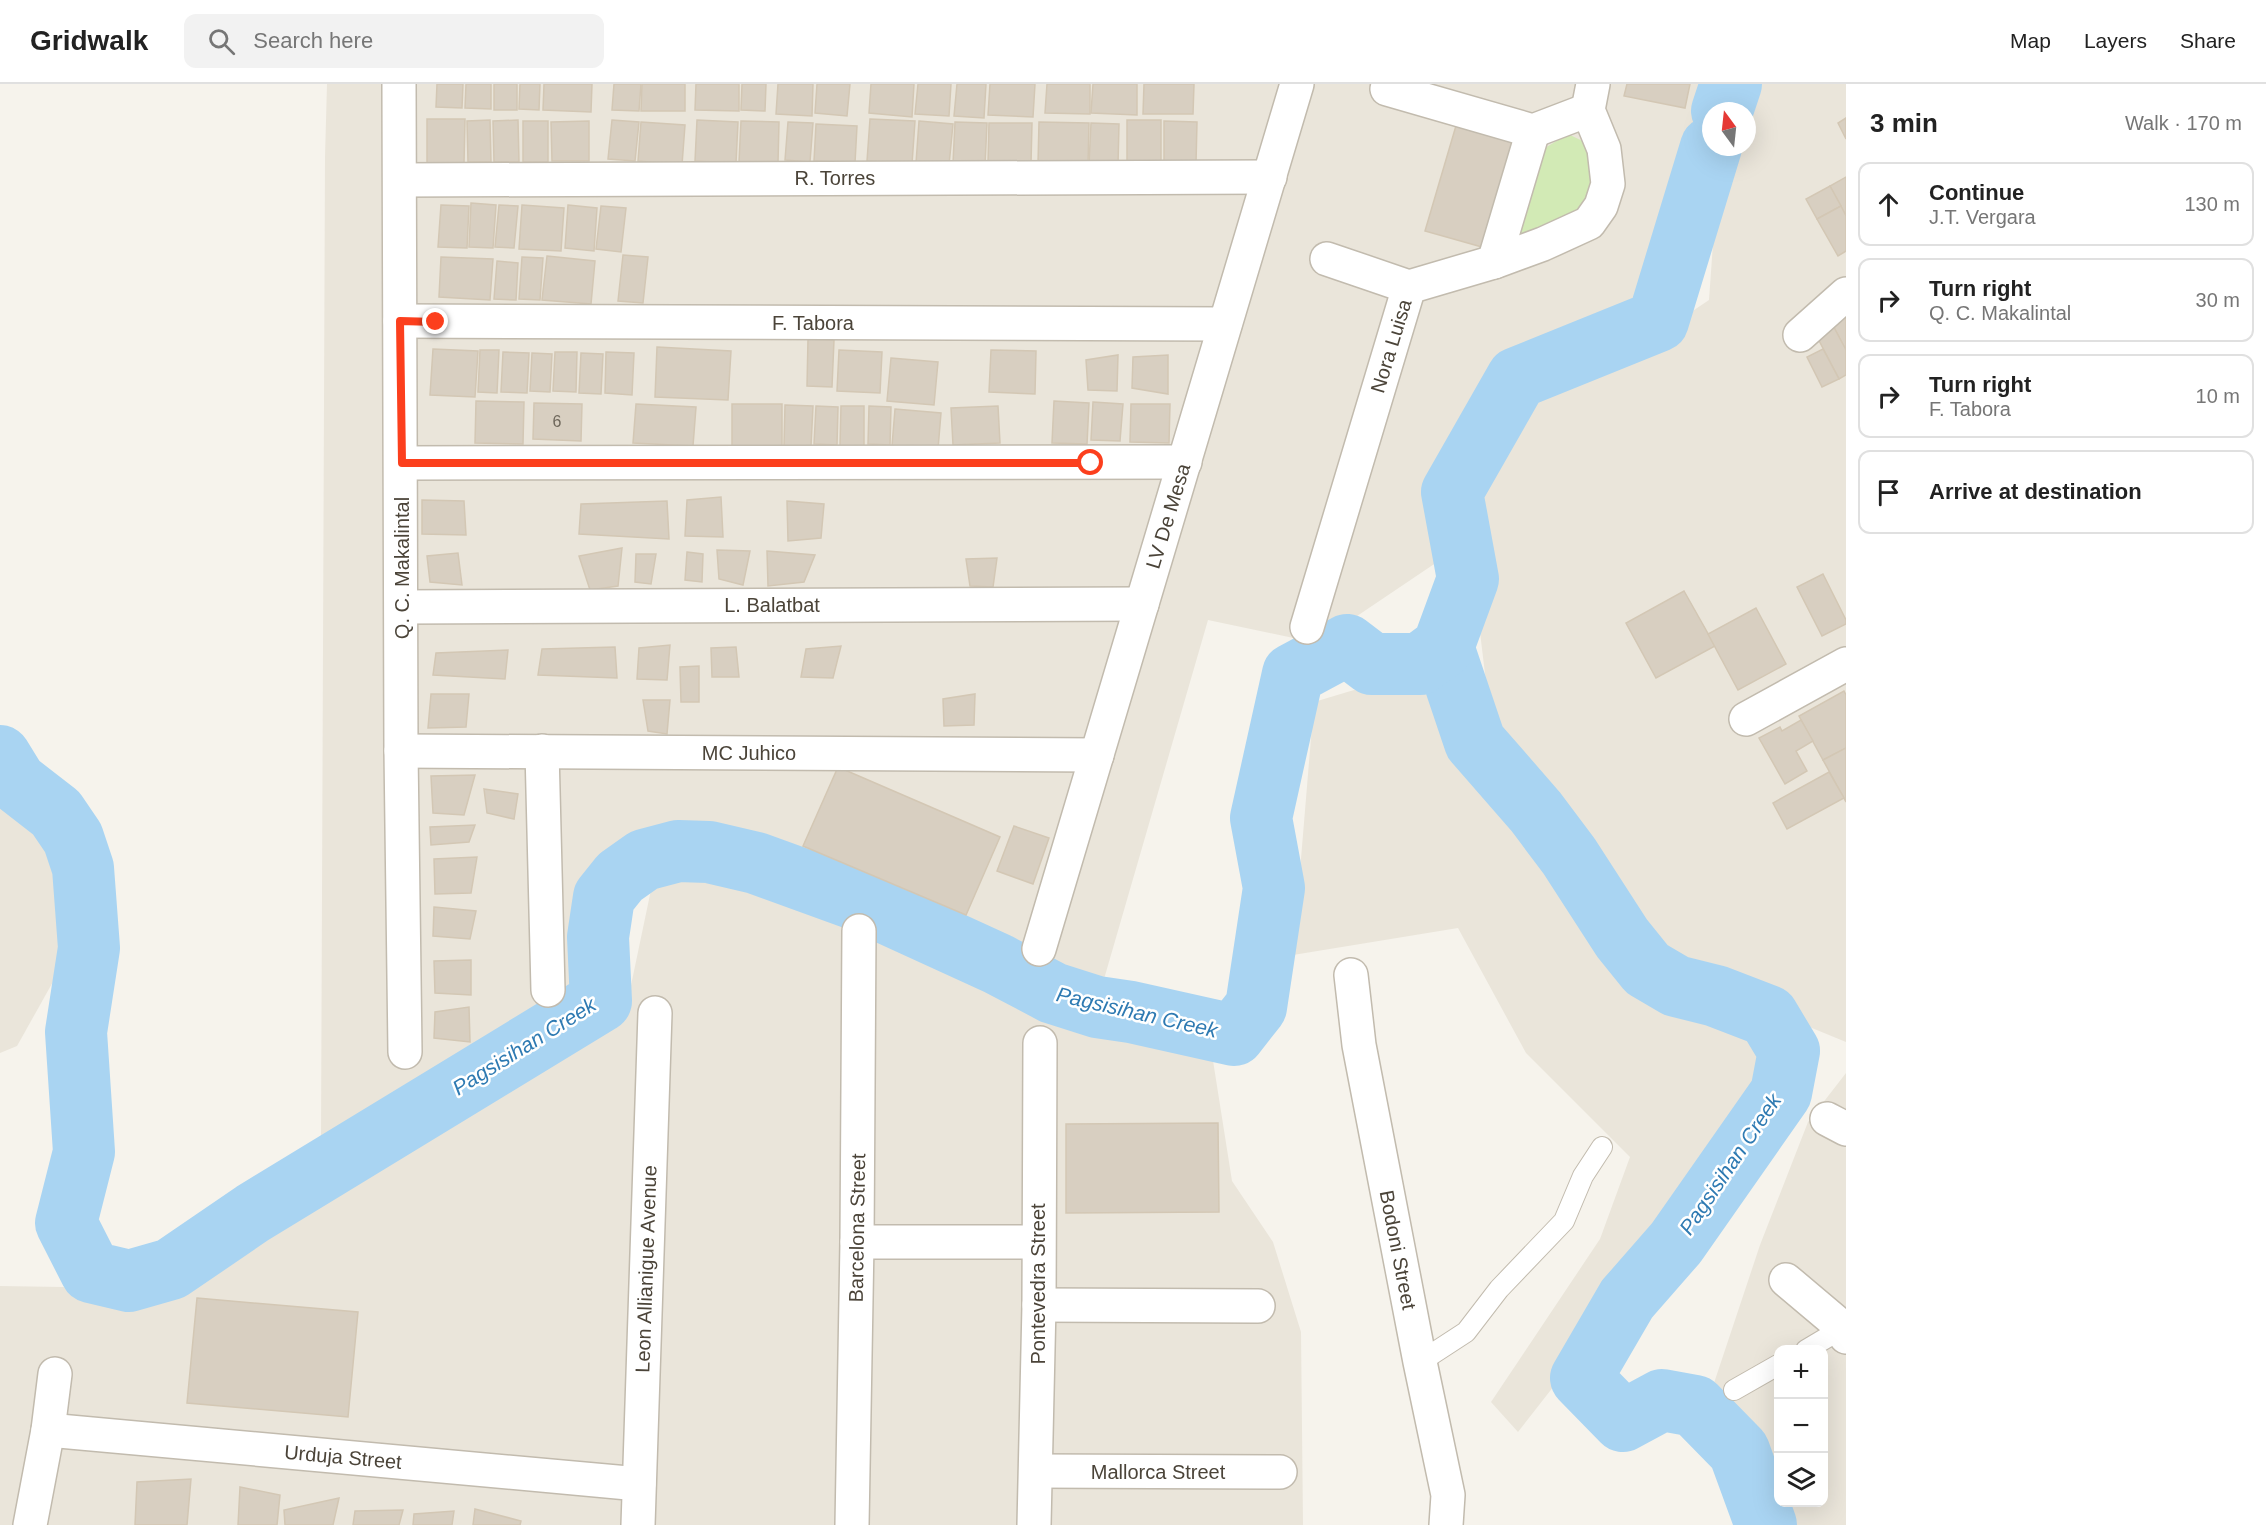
<!DOCTYPE html>
<html lang="en">
<head>
<meta charset="utf-8">
<style>
	body { margin:0; font-family:Helvetica,sans-serif; background:#f2f2f2; color:#222 }
	.controls { position:absolute; right:18px; bottom:18px; display:grid; overflow:hidden; border-radius:12px; box-shadow:0 6px 24px #0002 }
	.controls button { width:54px; height:54px; display:grid; place-items:center; padding:0; border:0; border-bottom:2px solid #e0e0e0; background:#fff; color:#222; font:30px sans-serif }
	.compass { position:absolute; left:1702px; top:18px; width:54px; height:54px; border-radius:50%; background:#fff; box-shadow:0 6px 24px #0002; rotate:345deg }
	.stop { position:absolute; width:18px; height:18px; margin:-14px; border:4px solid #fc3f1d; border-radius:50%; background:#fff }
	.stop.end { background:#fc3f1d; border-color:#fff; box-shadow:0 2px 6px #0008 }
	.list { margin:0; padding:0; list-style:none }
	h2 { display:flex; justify-content:space-between; align-items:center; height:78px; margin:0; padding:0 24px; font-size:26px }
	h2 small { font-size:20px; font-weight:400; color:#767676 }
	.list li { display:grid; grid-template-columns:39px 1fr auto; gap:18px; align-items:center; box-sizing:border-box; height:84px; margin:0 12px 12px; padding:0 12px; border:2px solid #e0e0e0; border-radius:12px }
	.list b { display:block; font-size:22px; white-space:nowrap }
	.list p { margin:0; font-size:20px; white-space:nowrap; color:#767676 }
	.list em { font-size:20px; font-style:normal; color:#767676 }
	.icon { flex:none; width:33px; height:33px; fill:none; stroke:currentColor; stroke-width:2; stroke-linecap:round; stroke-linejoin:round }
	.map { position:relative; flex:none; width:1846px; height:1441px; overflow:hidden }
	header { display:flex; align-items:center; gap:36px; box-sizing:border-box; height:84px; padding:0 30px; background:#fff; border-bottom:2px solid #e0e0e0 }
	header strong { font-size:28px }
	nav { display:flex; gap:33px; margin-inline-start:auto; font-size:21px }
	.search { width:420px; height:54px; background:#f2f2f2; display:flex; align-items:center; gap:15px; box-sizing:border-box; padding:0 21px; border-radius:12px; color:#767676; font-size:22px }
	main { display:flex }
	aside { flex:1; background:#fff }
	.map>svg:first-child { display:block }
</style>
</head>
<body>
<header>
<strong>Gridwalk</strong>
<div class="search"><svg class="icon" aria-label="search" viewBox="0 0 24 24"><circle cx="10" cy="10" r="6"/><path d="M15 15l6 6"/></svg>Search here</div>
<nav><a>Map</a><a>Layers</a><a>Share</a></nav>
</header>
<main>
<div class="map">
<svg width="1846" height="1441" viewBox="0 0 1846 1441">
	<rect width="100%" height="100%" fill="#f6f3ec"/>
	<g fill="#eae5da" fill-rule="evenodd">
		<path d="M327,0H1707L1654,223L1480,306L1439,416L1455,466L1317,559L1208,536L1102,902L1050,891L756,755L707,756L633,774L578,811L581,916L321,1057L325,73Z"/>
		<path d="M1742,0H1846V958L1683,891L1617,835L1615,797L1492,648L1464,415L1527,300L1645,259L1709,216L1719,75L1722,63H1747V27H1733Z"/>
		<path d="M1374,600L1426,606L1460,661L1530,732L1609,854L1645,886L1675,904L1762,936L1784,969L1772,1006L1658,1169L1518,1348L1491,1318L1600,1155L1630,1073L1526,969L1458,844L1293,871L1314,618Z"/>
		<path d="M0,709L31,723L68,780V871L17,962L0,969Z"/>
		<path d="M692,791L790,813L1094,939L1208,945L1232,1097L1273,1158L1301,1248L1303,1441H0V1202L63,1203L120,1215L182,1200L371,1077L625,930L652,801Z"/>
		<path d="M1846,989V1441H1778L1709,1314L1760,1161L1808,1038ZM1778,1266H1824V1418H1778Z"/>
	</g>
	<path fill="#d2eab5" d="M1568,50L1597,64V100L1572,134L1516,156L1540,67Z"/>
	<g fill="none" stroke-linecap="round" stroke-linejoin="round">
		<g stroke="#a9d4f2" stroke-width="62">
			<path d="M1722,27L1731,0"/>
			<path d="M1443,563L1475,658L1536,728L1569,772L1622,854L1647,885L1676,902L1716,912L1768,932L1789,967L1781,1009L1676,1159L1627,1215L1581,1294L1623,1337L1662,1316L1695,1322L1739,1367L1766,1441"/>
			<path d="M0,672L16,698L56,729L73,754L83,784L89,864L76,948L84,1068L66,1139L91,1188L129,1197L171,1185L253,1129L601,917L598,853L604,813L620,793L644,776L678,767L709,768L756,779L858,816L998,880L1053,909L1097,923L1131,928L1234,951L1256,923L1274,804L1261,734L1293,590L1347,561L1372,580H1420L1443,563L1468,495L1452,408L1517,294L1658,237L1711,63"/>
		</g>
	</g>
	<g fill="#d8cfc1" stroke="#d3c7b4" stroke-width="1.5">
		<path d="M437,0H463L462,24L436,23Z"/>
		<path d="M466,0H491V25L465,24Z"/>
		<rect x="494" y="0" width="23" height="26"/>
		<path d="M520,0H540L539,26L519,25Z"/>
		<path d="M544,0H592L591,28L543,26Z"/>
		<path d="M614,0H641L639,27L612,26Z"/>
		<path d="M642,0H685V27H641Z"/>
		<path d="M696,0H739V27L695,26Z"/>
		<path d="M742,0H766L765,27L741,26Z"/>
		<path d="M778,0H813L812,32L776,30Z"/>
		<path d="M817,0H850L847,32L815,29Z"/>
		<path d="M871,0H914L912,33L869,29Z"/>
		<path d="M918,0H951L949,32L915,30Z"/>
		<path d="M957,0H986L984,34L954,32Z"/>
		<path d="M990,0H1035L1033,33L988,31Z"/>
		<path d="M1047,0H1090V30L1045,29Z"/>
		<path d="M1093,0H1137V31L1091,29Z"/>
		<path d="M1144,0H1194L1193,30H1143Z"/>
		<path d="M1627,0H1690L1685,24L1624,12Z"/>
		<path d="M1846,34V55L1838,39Z"/>
		<path d="M427,35H465L464,80L427,79Z"/>
		<path d="M870,35L915,37L912,80L867,77Z"/>
		<path d="M1458,35L1515,51L1482,163L1425,147Z"/>
		<path d="M490,36L491,78H468L467,37Z"/>
		<path d="M518,36L519,78H494L493,37Z"/>
		<path d="M612,36L639,38L635,77L608,75Z"/>
		<path d="M697,36L738,38L736,79L695,77Z"/>
		<rect x="1127" y="36" width="34" height="44"/>
		<rect x="523" y="37" width="25" height="41"/>
		<path d="M589,37V77H552L551,38Z"/>
		<path d="M741,37L779,38L778,79L739,78Z"/>
		<path d="M919,37L953,40L949,81L916,79Z"/>
		<path d="M1164,37L1197,38L1196,80L1164,79Z"/>
		<path d="M641,38L685,41L682,81L638,77Z"/>
		<path d="M788,38L813,39L810,78L785,76Z"/>
		<path d="M955,38L987,39L985,81L953,79Z"/>
		<path d="M1039,38L1089,39L1088,81L1038,80Z"/>
		<path d="M989,39H1032L1031,80L988,79Z"/>
		<path d="M1091,39L1119,40L1118,81L1089,80Z"/>
		<path d="M816,40L857,42L855,79L814,77Z"/>
		<path d="M1846,93V132L1830,102Z"/>
		<path d="M1830,102L1841,122L1817,135L1806,115Z"/>
		<path d="M471,119L496,121L493,164L469,163Z"/>
		<path d="M441,121L469,122L467,164L438,163Z"/>
		<path d="M499,121L518,122L514,164L495,163Z"/>
		<path d="M522,121L564,124L561,167L519,165Z"/>
		<path d="M568,121L597,124L594,167L565,164Z"/>
		<path d="M601,122L626,124L621,168L596,165Z"/>
		<path d="M1841,122L1846,132V167L1838,172L1817,135Z"/>
		<path d="M623,171L648,173L643,219L618,217Z"/>
		<path d="M547,172L595,177L591,220L542,216Z"/>
		<path d="M441,173L493,175L490,216L439,213Z"/>
		<path d="M522,173L543,174L540,216L519,215Z"/>
		<path d="M497,177L518,179L516,216L494,215Z"/>
		<path d="M1846,227V266L1830,236Z"/>
		<path d="M1830,236L1846,266V291L1839,295L1813,245Z"/>
		<path d="M808,255L834,256L832,303L807,302Z"/>
		<path d="M657,263L731,267L728,316L655,313Z"/>
		<path d="M433,265L478,267L475,313L430,311Z"/>
		<path d="M1823,265L1839,295L1822,303L1807,273Z"/>
		<path d="M480,266H499L497,309L478,308Z"/>
		<path d="M839,266L882,268L880,309L837,307Z"/>
		<path d="M991,266L1036,267L1035,310L989,308Z"/>
		<path d="M503,268L529,269L527,309L501,308Z"/>
		<path d="M555,268H577L576,308L553,307Z"/>
		<path d="M606,268L634,269L632,311L605,309Z"/>
		<path d="M532,269L552,270L550,308L530,307Z"/>
		<path d="M581,269L603,270L601,310L579,309Z"/>
		<path d="M1118,271L1117,307L1088,306L1086,276Z"/>
		<path d="M1168,271V310L1132,304L1133,273Z"/>
		<path d="M891,274L938,278L934,321L887,317Z"/>
		<path d="M476,317L524,318L523,360L475,359Z"/>
		<path d="M1054,317L1089,319L1087,360L1052,359Z"/>
		<path d="M1093,318L1123,320L1120,357L1091,356Z"/>
		<path d="M534,319L582,320L581,357L533,355Z"/>
		<path d="M636,320L696,323L693,362L633,359Z"/>
		<rect x="732" y="320" width="50" height="42"/>
		<path d="M1131,320H1170L1169,359L1130,358Z"/>
		<path d="M785,321L813,322L811,362H784Z"/>
		<path d="M816,322L838,323L837,361L814,360Z"/>
		<path d="M841,322H864V362H840Z"/>
		<path d="M869,322L891,323L890,361L868,360Z"/>
		<path d="M998,322L1000,359L953,361L951,324Z"/>
		<path d="M895,325L941,329L938,365L892,362Z"/>
		<path d="M721,413L723,453L685,452L687,416Z"/>
		<path d="M422,416L464,417L466,451L422,450Z"/>
		<path d="M667,417L669,455L579,450L581,420Z"/>
		<path d="M787,417L824,420L821,454L788,457Z"/>
		<path d="M622,464L618,502L590,506L579,472Z"/>
		<path d="M717,466L750,467L743,501L719,495Z"/>
		<path d="M767,467L815,471L804,498L768,502Z"/>
		<path d="M687,468L703,470L702,498L685,496Z"/>
		<path d="M458,469L462,501L430,498L427,472Z"/>
		<path d="M636,470H656L651,500L635,498Z"/>
		<path d="M997,474L993,503L970,502L966,475Z"/>
		<path d="M1823,490L1846,536V540L1822,552L1797,503Z"/>
		<path d="M1684,507L1715,562L1656,594L1626,539Z"/>
		<path d="M1756,524L1786,580L1738,606L1708,550Z"/>
		<path d="M670,561L667,596L637,595L639,564Z"/>
		<path d="M841,562L833,594L801,593L806,565Z"/>
		<path d="M615,563L617,594L538,591L542,565Z"/>
		<path d="M736,563L739,593H712L711,564Z"/>
		<path d="M508,566L505,595L433,591L436,569Z"/>
		<path d="M699,582V618H681L680,583Z"/>
		<path d="M1844,607L1846,611V664L1823,676L1799,632Z"/>
		<path d="M431,610H469L466,643L428,644Z"/>
		<path d="M975,610L974,641L944,642L943,615Z"/>
		<path d="M643,616H670L667,650L648,647Z"/>
		<path d="M1801,636L1813,657L1796,667L1807,687L1785,700L1759,654L1780,643L1782,647Z"/>
		<path d="M1846,664V718L1823,676Z"/>
		<path d="M838,683L1000,753L966,831L803,762Z"/>
		<path d="M1829,688L1844,714L1787,745L1773,719Z"/>
		<path d="M475,691L464,731L433,729L431,692Z"/>
		<path d="M484,705L518,710L514,735L487,729Z"/>
		<path d="M475,741L469,758L431,761L430,743Z"/>
		<path d="M1014,742L1049,754L1033,800L997,787Z"/>
		<path d="M477,773L471,809L435,810L434,775Z"/>
		<path d="M434,823L476,827L470,855L433,852Z"/>
		<path d="M471,876V911L435,909L434,877Z"/>
		<path d="M469,923L470,958L434,954L435,928Z"/>
		<path d="M1218,1039L1219,1128L1066,1129V1040Z"/>
		<path d="M197,1214L358,1228L348,1333L187,1319Z"/>
		<path d="M191,1395L187,1441H135L137,1398Z"/>
		<path d="M240,1403L280,1411L277,1441H238Z"/>
		<path d="M339,1414L333,1441H285L284,1426Z"/>
		<path d="M475,1425L521,1437L520,1441H473Z"/>
		<path d="M403,1426L399,1441H353L355,1427Z"/>
		<path d="M454,1427L452,1441H413L414,1430Z"/>
	</g>
	<g fill="none" stroke-linecap="round" stroke-linejoin="round">
		<g stroke="#c2bbae" stroke-width="22">
			<g id="service">
				<path d="M1806,1266L1843,1244"/>
				<path d="M1420,1278L1466,1248L1499,1205L1564,1137L1583,1092L1602,1063"/>
				<path d="M1734,1306L1778,1281"/>
			</g>
		</g>
		<g stroke="#c2bbae" stroke-width="36">
			<g id="minor">
				<path d="M399,0L401,667L405,968"/>
				<path d="M1387,5L1533,47L1588,26"/>
				<path d="M400,96L1270,93"/>
				<path d="M1327,175L1409,203"/>
				<path d="M1494,178L1533,47"/>
				<path d="M400,237L1225,240"/>
				<path d="M1800,251L1846,210"/>
				<path d="M402,379L1185,378"/>
				<path d="M402,523L1142,520"/>
				<path d="M1307,543L1409,203L1494,178L1543,160L1589,139L1601,122L1608,100L1604,65L1588,26L1593,0"/>
				<path d="M1746,635L1846,580"/>
				<path d="M401,667L1097,671"/>
				<path d="M542,667L548,906"/>
				<path d="M1039,865L1297,0"/>
				<path d="M1351,891L1359,961L1420,1278L1448,1411L1446,1441"/>
				<path d="M1827,1035L1846,1045"/>
				<path d="M857,1158H1038"/>
				<path d="M1786,1196L1843,1244L1846,1253"/>
				<path d="M1039,1221L1258,1222"/>
				<path d="M48,1346L639,1400"/>
				<path d="M1036,1387L1280,1388"/>
				<path d="M30,1441L48,1346L55,1290"/>
				<path d="M638,1441L655,929"/>
				<path d="M852,1441L857,1158L859,847"/>
				<path d="M1034,1441L1039,1221L1040,959"/>
			</g>
		</g>
		<use href="#service" stroke="#fff" stroke-width="20"/>
		<use href="#minor" stroke="#fff" stroke-width="33"/>
	</g>
	<g fill="none" stroke-linecap="round" stroke-linejoin="round">
		<path stroke="#fc3f1d" stroke-width="8" d="M436,238L400,237L402,379H1091"/>
	</g>
	<g text-anchor="middle" dominant-baseline="central" stroke-width="5" stroke-linejoin="round" paint-order="stroke">
		<g font-size="16" fill="#6e675b">
			<text x="557" y="337">6</text>
		</g>
		<g font-size="20" fill="#4b4439" stroke="#fff">
			<text x="835" y="94">R. Torres</text>
			<text x="813" y="239">F. Tabora</text>
			<text transform="translate(1391 262) rotate(-73)">Nora Luisa</text>
			<text transform="translate(1168 432) rotate(-73)">LV De Mesa</text>
			<text transform="translate(402 484) rotate(-90)">Q. C. Makalintal</text>
			<text x="772" y="521">L. Balatbat</text>
			<text x="749" y="669">MC Juhico</text>
			<text transform="translate(857 1144) rotate(-89)">Barcelona Street</text>
			<text transform="translate(1398 1166) rotate(79)">Bodoni Street</text>
			<text transform="translate(646 1185) rotate(-88)">Leon Allianigue Avenue</text>
			<text transform="translate(1038 1200) rotate(-90)">Pontevedra Street</text>
			<text transform="translate(343 1373) rotate(5)">Urduja Street</text>
			<text x="1158" y="1388">Mallorca Street</text>
		</g>
		<g font-size="21" font-style="italic" fill="#2e7ab2" stroke="#fff">
			<text transform="translate(1137 928) rotate(13)">Pagsisihan Creek</text>
			<text transform="translate(524 962) rotate(-32)">Pagsisihan Creek</text>
			<text transform="translate(1730 1080) rotate(-56)">Pagsisihan Creek</text>
		</g>
	</g>
</svg>
<div class="controls">
<button>+</button>
<button>−</button>
<button><svg class="icon" aria-label="layers" viewBox="0 0 24 24"><path d="M12 4l9 5-9 5-9-5zM3 14l9 5 9-5"/></svg></button>
</div>
<svg class="compass" viewBox="-18 -18 36 36"><path d="M0-13l5 13h-10z" fill="#e53935"/><path d="M0 13l5-13h-10z" fill="#767676"/></svg>
<div class="stop" style="left:1091px;top:379px"></div>
<div class="stop end" style="left:436px;top:238px"></div>
</div>
<aside>
<h2>3 min<small>Walk · 170 m</small></h2>
<ul class="list">
<li><svg class="icon" aria-label="ahead" viewBox="0 0 24 24"><path d="M12 20V5M6 11l6-6 6 6"/></svg><div><b>Continue</b><p>J.T. Vergara</p></div><em>130 m</em></li>
<li><svg class="icon" aria-label="right" viewBox="0 0 24 24"><path d="M7 20v-9h11M14 6l5 5-5 5"/></svg><div><b>Turn right</b><p>Q. C. Makalintal</p></div><em>30 m</em></li>
<li><svg class="icon" aria-label="right" viewBox="0 0 24 24"><path d="M7 20v-9h11M14 6l5 5-5 5"/></svg><div><b>Turn right</b><p>F. Tabora</p></div><em>10 m</em></li>
<li><svg class="icon" aria-label="arrive" viewBox="0 0 24 24"><path d="M6 21V4h12l-3 4 3 4H6"/></svg><div><b>Arrive at destination</b></div></li>
</ul>
</aside>
</main>
</body>
</html>
